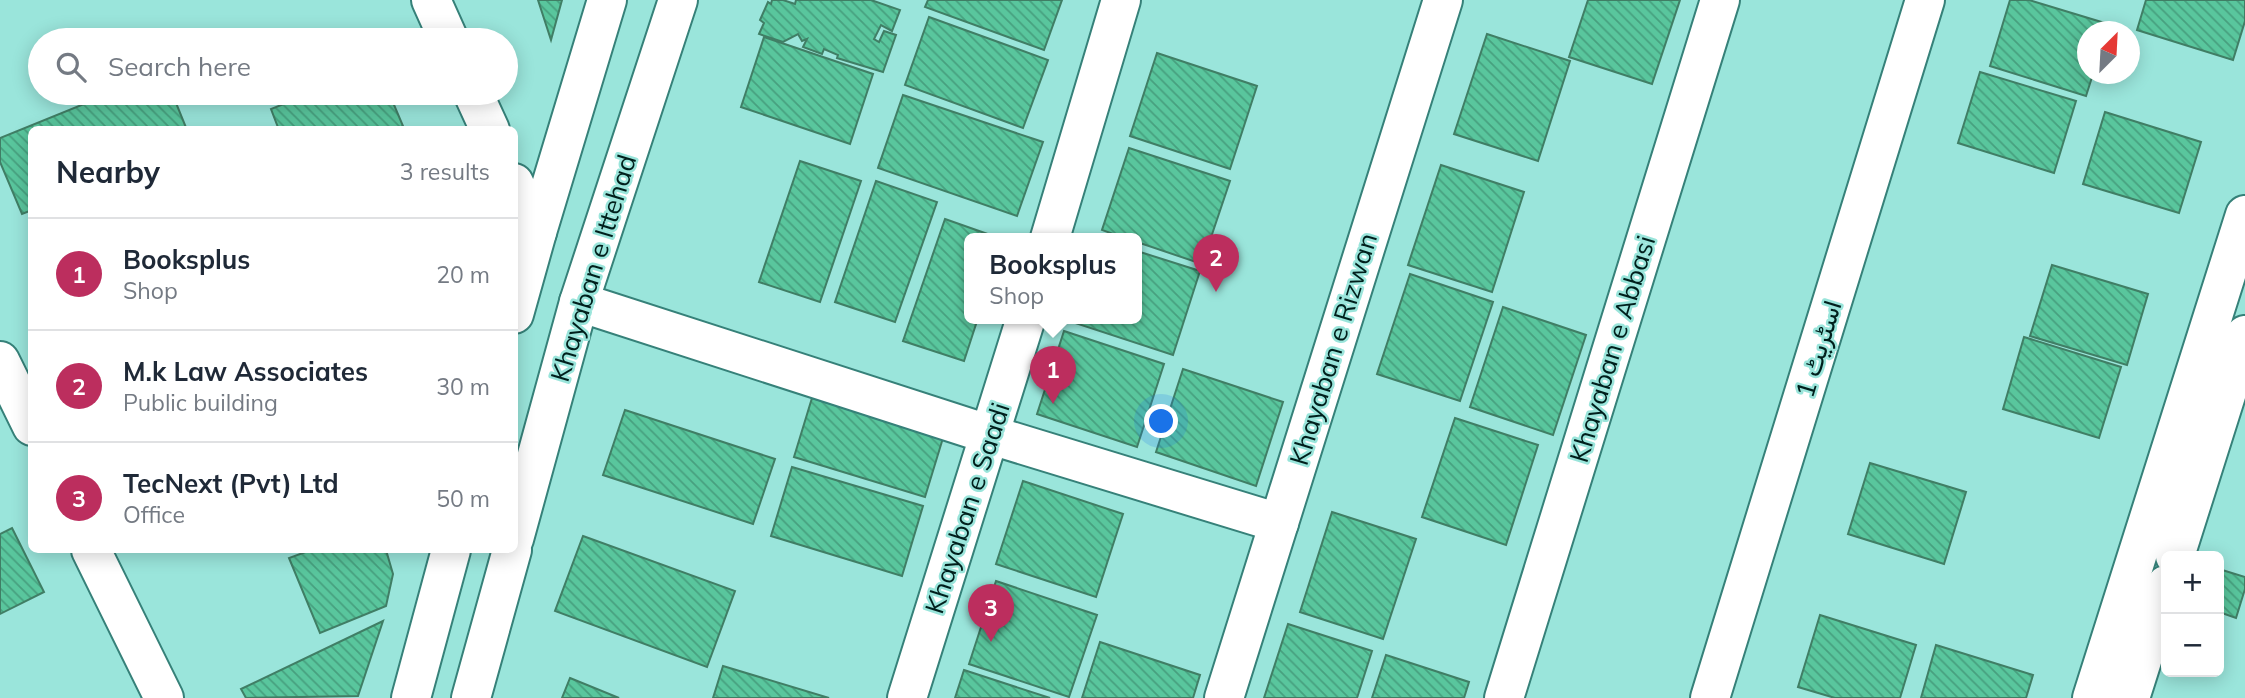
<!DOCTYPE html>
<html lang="en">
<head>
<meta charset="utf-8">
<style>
	body { margin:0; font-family:Mulish,Vazirmatn,sans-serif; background:#f6f6f7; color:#1f2937 }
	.controls { position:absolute; right:21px; bottom:21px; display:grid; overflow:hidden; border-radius:10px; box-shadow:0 4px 18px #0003 }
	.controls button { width:63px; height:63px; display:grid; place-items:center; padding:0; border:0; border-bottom:2px solid #e0e1e3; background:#fff; color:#1f2937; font:35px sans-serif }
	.compass { position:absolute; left:2077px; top:21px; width:63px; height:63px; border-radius:50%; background:#fff; box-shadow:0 4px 18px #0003; rotate:24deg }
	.you { position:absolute; left:1162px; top:422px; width:24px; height:24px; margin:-18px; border:5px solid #fff; border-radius:50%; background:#1a73e8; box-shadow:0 0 0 10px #1a73e833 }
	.badge { display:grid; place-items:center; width:46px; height:46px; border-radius:50%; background:#bc2e5e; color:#fff; font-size:23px; font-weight:700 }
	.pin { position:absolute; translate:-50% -58px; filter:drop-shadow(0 2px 4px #0008) }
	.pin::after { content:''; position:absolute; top:37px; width:24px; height:21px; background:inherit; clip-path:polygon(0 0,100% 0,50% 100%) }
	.popup { position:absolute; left:964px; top:233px; width:178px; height:91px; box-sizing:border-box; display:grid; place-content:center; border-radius:10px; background:#fff; filter:drop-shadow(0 2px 5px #0005); font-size:23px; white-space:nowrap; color:#747a83 }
	.popup b { font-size:26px; color:#1f2937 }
	.popup::after { content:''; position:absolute; left:50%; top:100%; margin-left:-14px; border:14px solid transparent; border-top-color:#fff }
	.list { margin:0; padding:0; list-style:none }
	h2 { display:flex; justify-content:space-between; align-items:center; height:91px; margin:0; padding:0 28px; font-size:30px }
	h2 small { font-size:23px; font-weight:400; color:#747a83 }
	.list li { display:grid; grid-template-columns:46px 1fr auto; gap:21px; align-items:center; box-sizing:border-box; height:112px; padding:0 28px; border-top:2px solid #e0e1e3 }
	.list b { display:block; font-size:26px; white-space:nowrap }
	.list p { margin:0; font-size:23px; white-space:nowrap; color:#747a83 }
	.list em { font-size:23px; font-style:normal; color:#747a83 }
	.icon { flex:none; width:38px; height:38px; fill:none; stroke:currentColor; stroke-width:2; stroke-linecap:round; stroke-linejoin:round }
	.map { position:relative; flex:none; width:2245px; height:698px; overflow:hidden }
	.search { position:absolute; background:#fff; box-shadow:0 4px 18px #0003; left:28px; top:28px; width:490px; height:77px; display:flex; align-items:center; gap:18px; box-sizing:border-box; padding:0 24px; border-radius:38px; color:#747a83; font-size:26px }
	.panel { position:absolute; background:#fff; box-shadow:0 4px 18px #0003; left:28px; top:126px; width:490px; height:427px; border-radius:10px }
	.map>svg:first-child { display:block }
</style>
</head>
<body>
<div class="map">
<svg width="2245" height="698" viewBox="0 0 2245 698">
	<defs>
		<pattern id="building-back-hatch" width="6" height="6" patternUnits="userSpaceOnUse" patternTransform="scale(1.75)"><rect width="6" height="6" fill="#59c69d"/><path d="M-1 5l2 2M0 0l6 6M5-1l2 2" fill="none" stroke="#47a07f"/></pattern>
	</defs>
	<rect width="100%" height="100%" fill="#9ae5db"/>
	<g fill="url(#building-back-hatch)" stroke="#407e65" stroke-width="2">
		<path d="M538,0H562L551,40Z"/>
		<path d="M772,0H783L795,4L796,0H871L900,10L892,31L881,25L874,39L879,42L884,31L896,35L883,72L837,58L838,55L824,49L822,54L803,47L807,39L802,41L798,34L783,42L759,34L764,23L760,20L768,2L771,4Z"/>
		<path d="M928,0H1062L1044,50L925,7Z"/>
		<path d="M1588,0H1680L1652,84L1569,57Z"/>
		<path d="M2010,0H2029L2108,24L2105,32H2088V74H2093L2086,96L1990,66Z"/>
		<path d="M2146,0H2245V21L2233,60L2137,30Z"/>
		<path d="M929,17L1048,60L1023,128L905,85Z"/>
		<path d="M1487,34L1570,61L1538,161L1454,134Z"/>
		<path d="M764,37L873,74L850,144L741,107Z"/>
		<path d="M1157,53L1257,86L1230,169L1130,136Z"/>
		<path d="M1980,72L2076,101L2054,173L1958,143Z"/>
		<path d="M111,93H172L187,130H32V210L22,214L0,162V138Z"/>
		<path d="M311,93H389L403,126L395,130H279L271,109Z"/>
		<path d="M903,95L1043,142L1017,216L878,168Z"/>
		<path d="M2105,112L2201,142L2179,213L2083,184Z"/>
		<path d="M1129,148L1230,181L1202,264L1137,242V238H1124L1102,230Z"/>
		<path d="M800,161L861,181L820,302L759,282Z"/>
		<path d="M1441,165L1524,192L1492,292L1408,265Z"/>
		<path d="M876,181L937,202L895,322L835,302Z"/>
		<path d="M945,219L999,238H969V318H978L964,361L903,341Z"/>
		<path d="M1137,251L1200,271L1173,355L1072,322L1074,318H1137Z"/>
		<path d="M2052,265L2148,294L2127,365L2030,336Z"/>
		<path d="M1410,274L1493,302L1460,401L1377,374Z"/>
		<path d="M1503,307L1586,335L1553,435L1470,407Z"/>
		<path d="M1064,331L1164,364L1137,447L1037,414Z"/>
		<path d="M2024,337L2121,367L2099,438L2003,409Z"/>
		<path d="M1183,369L1283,402L1256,486L1156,452Z"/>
		<path d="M812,398L943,438L925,497L794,457Z"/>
		<path d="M625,410L775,459L753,524L603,475Z"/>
		<path d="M1455,418L1538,445L1506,545L1422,517Z"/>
		<path d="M1870,463L1966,492L1944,564L1848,534Z"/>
		<path d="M792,467L923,506L902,576L771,536Z"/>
		<path d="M1023,481L1123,514L1096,597L996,564Z"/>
		<path d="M1332,512L1416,539L1383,639L1300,612Z"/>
		<path d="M12,528L44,592L0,614V534Z"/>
		<path d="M583,536L735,591L707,667L555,611Z"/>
		<path d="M311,550H386L393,574L386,606L320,633L289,558Z"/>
		<path d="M2219,569L2245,577V589L2236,618L2219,612Z"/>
		<path d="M996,581L1097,615L1069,697L969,664Z"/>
		<path d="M1820,615L1916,645L1900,698H1835L1798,687Z"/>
		<path d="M383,621L358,696L246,698L241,689Z"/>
		<path d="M1288,624L1372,651L1357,698H1264Z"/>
		<path d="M1100,642L1200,675L1193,698H1082Z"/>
		<path d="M1936,645L2033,675L2026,698H1921Z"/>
		<path d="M1386,655L1469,682L1464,698H1372Z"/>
		<path d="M723,666L829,698H713Z"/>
		<path d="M964,670L1050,698H955Z"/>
		<path d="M570,678L619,698H562Z"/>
	</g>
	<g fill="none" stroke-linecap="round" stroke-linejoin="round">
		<g stroke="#368179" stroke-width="42">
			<g id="minor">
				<path d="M431,0L449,40"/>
				<path d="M473,93L490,130"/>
				<path d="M514,183L537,232"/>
				<path d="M1050,238L1121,0"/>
				<path d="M579,302L991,435L1279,523"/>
				<path d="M0,361L32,426"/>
				<path d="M91,550L164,698"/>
				<path d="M2175,556L2245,335"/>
				<path d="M907,698L1026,318"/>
				<path d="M1224,698L1443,0"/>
				<path d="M1504,698L1720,0"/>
				<path d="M1710,698L1925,0"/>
				<path d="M2092,698L2245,215"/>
				<path d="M2130,698L2166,585"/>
			</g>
		</g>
		<g stroke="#368179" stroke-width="42">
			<g id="primary">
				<path d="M514,314L537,232L607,0"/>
				<path d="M514,539L579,302L678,0"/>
				<path d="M411,698L451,550"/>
				<path d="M471,698L512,550"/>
			</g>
		</g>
		<use href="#minor" stroke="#fff" stroke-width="38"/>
		<use href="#primary" stroke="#fff" stroke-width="38"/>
	</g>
	<g text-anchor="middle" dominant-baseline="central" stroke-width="5" stroke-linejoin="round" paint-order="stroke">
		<g font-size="26" fill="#001f1c" stroke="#9ae5db">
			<text transform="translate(593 268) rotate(-73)">Khayaban e Ittehad</text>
			<text transform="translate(1333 349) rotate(-73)">Khayaban e Rizwan</text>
			<text transform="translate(1612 349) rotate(-73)">Khayaban e Abbasi</text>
			<text transform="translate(1818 349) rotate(-73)">اسٹریٹ 1</text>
			<text transform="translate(967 508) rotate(-72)">Khayaban e Saadi</text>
		</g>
	</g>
</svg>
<div class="controls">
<button>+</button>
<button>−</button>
</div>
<svg class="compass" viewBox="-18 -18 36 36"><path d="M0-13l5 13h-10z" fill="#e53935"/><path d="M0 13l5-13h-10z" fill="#747a83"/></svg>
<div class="you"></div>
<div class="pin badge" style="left:1053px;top:404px">1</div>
<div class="popup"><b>Booksplus</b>Shop</div>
<div class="pin badge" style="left:1216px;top:292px">2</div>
<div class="pin badge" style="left:991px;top:642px">3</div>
<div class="search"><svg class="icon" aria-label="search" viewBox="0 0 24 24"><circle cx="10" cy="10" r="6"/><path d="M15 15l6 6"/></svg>Search here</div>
<section class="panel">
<h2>Nearby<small>3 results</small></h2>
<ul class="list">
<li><span class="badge">1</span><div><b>Booksplus</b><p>Shop</p></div><em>20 m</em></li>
<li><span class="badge">2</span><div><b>M.k Law Associates</b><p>Public building</p></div><em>30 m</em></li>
<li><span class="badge">3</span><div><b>TecNext (Pvt) Ltd</b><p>Office</p></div><em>50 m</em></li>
</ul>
</section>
</div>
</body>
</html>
